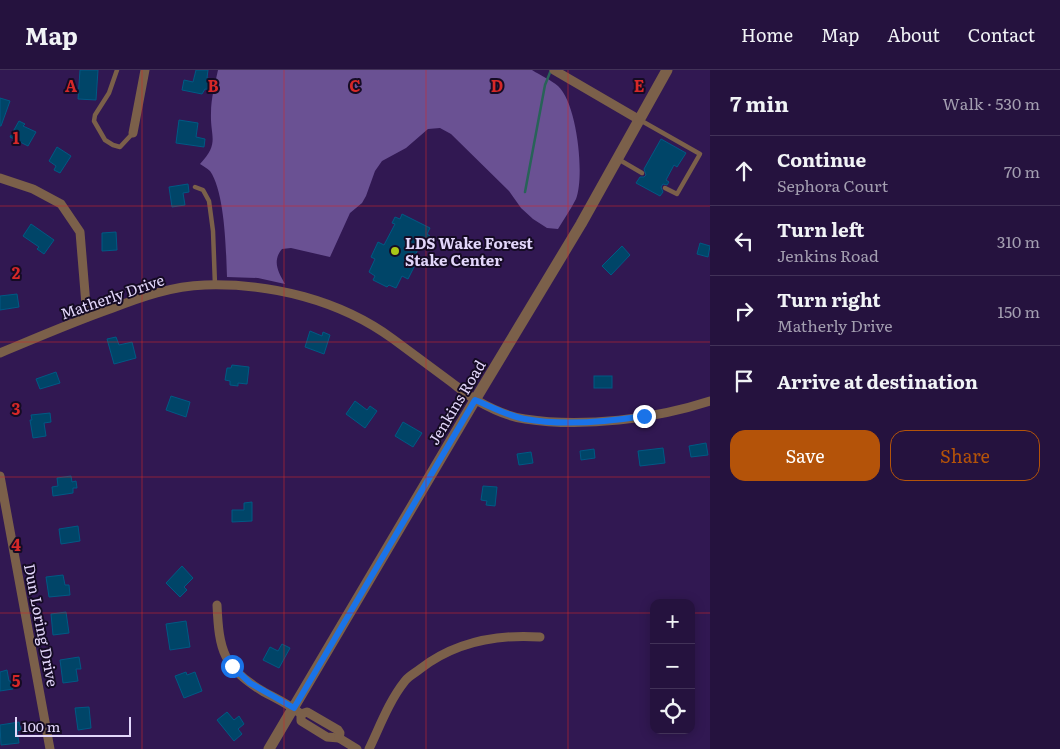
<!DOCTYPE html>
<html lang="en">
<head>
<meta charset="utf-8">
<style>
	body { margin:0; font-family:Literata,serif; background:#2d1b45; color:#f1f3f6 }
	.controls { position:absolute; right:15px; bottom:15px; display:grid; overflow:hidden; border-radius:10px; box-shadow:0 2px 12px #0003 }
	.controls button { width:45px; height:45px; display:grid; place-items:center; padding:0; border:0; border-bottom:1px solid #423258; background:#25123e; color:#f1f3f6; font:25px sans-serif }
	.scale { position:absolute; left:15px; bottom:12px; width:116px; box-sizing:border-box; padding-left:5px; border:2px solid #e3d7fb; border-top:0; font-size:14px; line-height:18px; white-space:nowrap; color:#e3d7fb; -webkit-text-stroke:4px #150b24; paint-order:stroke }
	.stop { position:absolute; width:15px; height:15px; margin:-11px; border:4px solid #1a73e8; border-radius:50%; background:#fff }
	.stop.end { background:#1a73e8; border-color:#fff; box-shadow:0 1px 5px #0008 }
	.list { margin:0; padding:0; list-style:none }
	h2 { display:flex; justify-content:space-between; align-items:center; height:65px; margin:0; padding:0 20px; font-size:21px }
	h2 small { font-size:16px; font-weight:400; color:#a39eb0 }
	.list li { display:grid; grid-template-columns:32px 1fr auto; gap:15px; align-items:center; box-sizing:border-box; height:70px; padding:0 20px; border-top:1px solid #423258 }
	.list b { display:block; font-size:19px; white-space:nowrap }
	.list p { margin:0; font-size:16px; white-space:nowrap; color:#a39eb0 }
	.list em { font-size:16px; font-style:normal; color:#a39eb0 }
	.actions { display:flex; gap:10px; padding:15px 20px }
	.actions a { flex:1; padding:11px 0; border:1px solid #b45309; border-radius:15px; text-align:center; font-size:18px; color:#b45309 }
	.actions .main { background:#b45309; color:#fff }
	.icon { flex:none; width:28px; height:28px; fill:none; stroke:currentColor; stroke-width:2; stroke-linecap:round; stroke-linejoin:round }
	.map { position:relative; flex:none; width:710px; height:679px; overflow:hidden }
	header { display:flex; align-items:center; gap:30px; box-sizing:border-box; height:70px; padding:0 25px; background:#25123e; border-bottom:1px solid #423258 }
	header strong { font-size:24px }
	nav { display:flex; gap:28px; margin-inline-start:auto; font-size:18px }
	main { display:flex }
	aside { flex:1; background:#25123e }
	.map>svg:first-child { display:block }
</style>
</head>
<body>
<header>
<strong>Map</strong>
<nav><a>Home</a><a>Map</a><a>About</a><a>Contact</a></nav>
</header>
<main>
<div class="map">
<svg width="710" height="679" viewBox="0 0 710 679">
	<rect width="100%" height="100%" fill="#311852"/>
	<path fill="#6a5193" d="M218,0H532C540,5 551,10 558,16C577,33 585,106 576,129C571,139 564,149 558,159L547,158L533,149L521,138L509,121L451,64L440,58L428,59L406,78L382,91L375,101L366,126L362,133L350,143L330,187L291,178L282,179C272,191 278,202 285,214L258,208L227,207C226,180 225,122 210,101C207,98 203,96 200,94C220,73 210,67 211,43C211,28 215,14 218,0Z"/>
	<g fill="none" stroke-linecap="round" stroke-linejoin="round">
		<path stroke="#286358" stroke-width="2.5" d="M525,122L545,15L551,0"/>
	</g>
	<g fill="#004568" stroke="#015984">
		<path d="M80,0H98L96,30L78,29Z"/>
		<path d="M196,0H208L207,8L212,9L210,20L205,19L202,24L182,20L184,10L193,12Z"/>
		<path d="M0,28L10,31L1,56H0Z"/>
		<path d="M179,50L198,53L196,67L205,69L204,77L176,73Z"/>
		<path d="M19,51L25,54L23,56L36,62L28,76L10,67Z"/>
		<path d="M661,69L686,83L677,97L674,95L666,110L669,112L667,115L663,114L661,117L663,122L660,126L636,113L640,107H644L646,105L644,99Z"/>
		<path d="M57,77L71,86L60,103L54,100L56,96L49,91Z"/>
		<path d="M188,114L189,122L183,123L185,135L172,137L169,117Z"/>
		<path d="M402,144L430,158L427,164L430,166L427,173L423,170L412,191L416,193L408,209L402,206L396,218L389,215L387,217L373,210L375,206L369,202L375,189L371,187L378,172L384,175L395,154L392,153L395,147L400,149Z"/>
		<path d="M31,154L54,170L44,184L37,179L39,177L23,166Z"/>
		<path d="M116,162L117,180L102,181V163Z"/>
		<path d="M700,173L710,176L708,187L697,184Z"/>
		<path d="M622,176L630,185L611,205L602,196Z"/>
		<path d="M17,224L19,237L0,240V226Z"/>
		<path d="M310,261L322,266L323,262L330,265L324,284L305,277Z"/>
		<path d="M116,267L119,275L132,272L136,288L114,294L107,269Z"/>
		<path d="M232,295L249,297L247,314L238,313V316L230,315V311L225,310L227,298H231Z"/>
		<path d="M56,302L60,313L40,319L36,309Z"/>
		<rect x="594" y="306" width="18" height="12"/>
		<path d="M171,326L190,332L186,347L166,340Z"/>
		<path d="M355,331L367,340L370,336L377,341L365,358L346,344Z"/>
		<path d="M50,343L51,352L44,353L46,366L33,368L30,350H32L31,345Z"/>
		<path d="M403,352L422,363L413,377L395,366Z"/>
		<path d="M706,373L708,385L691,387L689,376Z"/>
		<path d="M663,378L665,393L640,396L638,381Z"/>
		<path d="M594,379L595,388L581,390L580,381Z"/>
		<path d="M531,382L533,393L519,395L517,384Z"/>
		<path d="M71,406L72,412L76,411L77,418H73V423L53,426L52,417L58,416L57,408Z"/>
		<path d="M483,416L497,417L495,436L486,435L487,431L481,430Z"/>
		<path d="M252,432V451L232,452V440H244V433Z"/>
		<path d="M78,456L80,471L61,474L59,459Z"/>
		<path d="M182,496L193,508L184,517L187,520L180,527L166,513Z"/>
		<path d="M63,505L65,515H69L70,525L49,527L46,507Z"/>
		<path d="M66,542L69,563L53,565L51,544Z"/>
		<path d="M186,551L190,577L170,580L166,554Z"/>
		<path d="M282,574L290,578L279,598L263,590L270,577L278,581Z"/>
		<path d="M79,587L81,599H76L78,611L63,613L60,590Z"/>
		<path d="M7,600L9,611H12L13,619L0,621V602Z"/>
		<path d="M186,602L187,605L195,602L202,621L184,628L175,606Z"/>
		<path d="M89,637L91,658L78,660L75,638Z"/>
		<path d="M227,642L234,650L239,646L244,654L238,659L242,664L234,671L217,650Z"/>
		<path d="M19,652L21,660L17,661L19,673L1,675L0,655Z"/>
	</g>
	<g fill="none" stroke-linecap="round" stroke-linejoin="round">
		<g stroke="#7b604a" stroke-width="4.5">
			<path d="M117,0L109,23L95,45L94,51L105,70L113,75L120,77L133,63"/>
			<path d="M640,50L700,84L677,124L665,118"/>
			<path d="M618,89L642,103"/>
			<path d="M195,117L203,120L209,131L213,161L215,215"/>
		</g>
		<g stroke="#7b604a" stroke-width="9">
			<path d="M554,0L638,49"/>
			<path d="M133,63L145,0"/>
			<path d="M0,108L33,119L61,134L80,162L87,247"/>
			<path d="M0,283C36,268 73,252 110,239C141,227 172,216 205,215C271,213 340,230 393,269C412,283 432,298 451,312C459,318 467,325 476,330C490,338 509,347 525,349C583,358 655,349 710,331"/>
			<path d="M0,406L50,679"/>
			<path d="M217,535C219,580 223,598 264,622C277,629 290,635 301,644V651L327,667L339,668L357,679"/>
			<path d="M301,644L307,642L338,660L340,663L339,668"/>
			<path d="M369,679C380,656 389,631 405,611C409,606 415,603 420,599C455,572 496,564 540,567"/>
		</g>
		<path stroke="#7b604a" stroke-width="11" d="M269,679L475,330L581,154L667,0"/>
	</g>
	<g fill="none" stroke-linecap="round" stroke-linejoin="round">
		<path stroke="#1a73e8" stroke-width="6" d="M232,596L250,613L294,638L475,330C490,336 508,346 525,349C563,356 606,352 644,346"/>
	</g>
	<path fill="none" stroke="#d62828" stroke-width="1" stroke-opacity="0.55" d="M142,0V679M284,0V679M426,0V679M568,0V679M0,136H710M0,272H710M0,407H710M0,543H654M691,543H710"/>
	<circle fill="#aac717" stroke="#150b24" stroke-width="2" cx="395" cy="181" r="5"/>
	<g text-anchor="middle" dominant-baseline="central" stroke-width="4" stroke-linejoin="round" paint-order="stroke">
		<g font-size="15" font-weight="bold" fill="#e3d7fb" stroke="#150b24" text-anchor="start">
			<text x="405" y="172">LDS Wake Forest<tspan x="405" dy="17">Stake Center</tspan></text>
		</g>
		<g font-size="15" fill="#e3d7fb" stroke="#150b24">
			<text transform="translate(112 226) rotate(-19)">Matherly Drive</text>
			<text transform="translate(456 332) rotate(-59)">Jenkins Road</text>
			<text transform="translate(42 555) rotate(79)">Dun Loring Drive</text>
		</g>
	</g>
	<g font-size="16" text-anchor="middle" font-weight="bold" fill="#d62828" stroke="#150b24" stroke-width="4" stroke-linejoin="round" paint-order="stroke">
		<text x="71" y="22">A</text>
		<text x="213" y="22">B</text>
		<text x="355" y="22">C</text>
		<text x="497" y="22">D</text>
		<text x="639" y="22">E</text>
		<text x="16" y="74">1</text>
		<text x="16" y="209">2</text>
		<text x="16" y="345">3</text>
		<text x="16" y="481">4</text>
		<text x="16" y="617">5</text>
	</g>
</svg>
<div class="controls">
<button>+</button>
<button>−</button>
<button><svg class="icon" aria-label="locate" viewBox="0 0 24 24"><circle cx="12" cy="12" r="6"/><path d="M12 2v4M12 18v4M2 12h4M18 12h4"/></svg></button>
</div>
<div class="scale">100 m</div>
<div class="stop" style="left:232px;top:596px"></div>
<div class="stop end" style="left:644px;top:346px"></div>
</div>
<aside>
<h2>7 min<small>Walk · 530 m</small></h2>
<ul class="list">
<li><svg class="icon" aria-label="ahead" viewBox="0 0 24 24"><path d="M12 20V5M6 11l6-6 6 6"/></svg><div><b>Continue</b><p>Sephora Court</p></div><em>70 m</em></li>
<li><svg class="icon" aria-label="left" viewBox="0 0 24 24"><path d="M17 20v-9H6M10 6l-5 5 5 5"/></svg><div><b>Turn left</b><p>Jenkins Road</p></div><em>310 m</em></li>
<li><svg class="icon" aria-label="right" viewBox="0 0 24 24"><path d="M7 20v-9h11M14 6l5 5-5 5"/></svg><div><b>Turn right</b><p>Matherly Drive</p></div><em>150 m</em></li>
<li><svg class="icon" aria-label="arrive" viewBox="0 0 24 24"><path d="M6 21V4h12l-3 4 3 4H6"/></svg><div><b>Arrive at destination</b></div></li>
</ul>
<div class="actions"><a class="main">Save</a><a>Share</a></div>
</aside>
</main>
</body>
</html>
